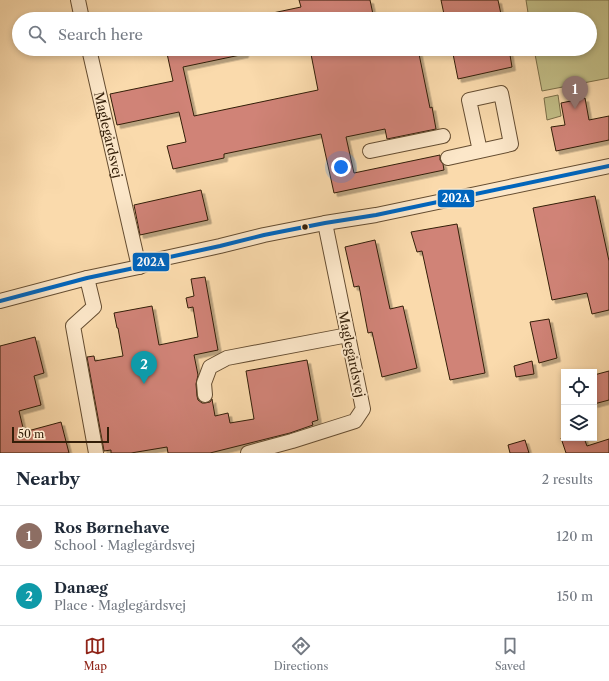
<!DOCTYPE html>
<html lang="en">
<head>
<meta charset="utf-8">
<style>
	body { margin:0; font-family:"Libre Caslon Text",serif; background:#f6f6f7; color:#1f2937 }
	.controls { position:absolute; right:12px; bottom:12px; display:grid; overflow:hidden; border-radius:0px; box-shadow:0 2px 6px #0003 }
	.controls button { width:36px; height:36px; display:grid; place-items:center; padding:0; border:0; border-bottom:1px solid #e0e1e3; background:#fff; color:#1f2937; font:20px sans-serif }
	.scale { position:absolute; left:12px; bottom:10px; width:97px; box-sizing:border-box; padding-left:4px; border:2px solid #331e08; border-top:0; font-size:11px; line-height:14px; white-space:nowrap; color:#331e08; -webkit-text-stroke:3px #fce7c9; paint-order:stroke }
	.you { position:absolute; left:341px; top:167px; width:14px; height:14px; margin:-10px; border:3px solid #fff; border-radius:50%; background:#1a73e8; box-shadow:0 0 0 6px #1a73e833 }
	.badge { display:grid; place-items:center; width:26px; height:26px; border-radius:50%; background:#8f2418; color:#fff; font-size:13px; font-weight:700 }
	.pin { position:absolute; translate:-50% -33px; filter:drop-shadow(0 1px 2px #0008) }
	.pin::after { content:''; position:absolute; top:21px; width:14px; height:12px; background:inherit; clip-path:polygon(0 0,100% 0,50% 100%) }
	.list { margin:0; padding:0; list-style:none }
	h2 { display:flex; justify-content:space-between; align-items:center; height:52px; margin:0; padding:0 16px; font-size:17px }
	h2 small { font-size:13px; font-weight:400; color:#747a83 }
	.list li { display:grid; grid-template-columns:26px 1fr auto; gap:12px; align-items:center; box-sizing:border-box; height:60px; padding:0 16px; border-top:1px solid #e0e1e3 }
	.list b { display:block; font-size:15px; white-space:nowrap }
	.list p { margin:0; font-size:13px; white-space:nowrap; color:#747a83 }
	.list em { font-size:13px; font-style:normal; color:#747a83 }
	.icon { flex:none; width:22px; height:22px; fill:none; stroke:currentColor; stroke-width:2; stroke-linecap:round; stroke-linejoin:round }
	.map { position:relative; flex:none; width:609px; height:453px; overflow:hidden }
	.search { position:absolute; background:#fff; box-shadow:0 2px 6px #0003; left:12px; right:12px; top:12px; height:44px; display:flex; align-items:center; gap:10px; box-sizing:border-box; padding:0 14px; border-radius:22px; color:#747a83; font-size:15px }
	.sheet { height:172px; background:#fff }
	nav { display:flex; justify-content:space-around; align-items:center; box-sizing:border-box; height:56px; border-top:1px solid #e0e1e3; background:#fff; font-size:11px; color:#747a83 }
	nav a { display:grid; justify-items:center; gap:2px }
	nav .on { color:#8f2418 }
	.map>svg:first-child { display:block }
</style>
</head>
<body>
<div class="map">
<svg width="609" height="453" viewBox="0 0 609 453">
	<defs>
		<filter id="shadow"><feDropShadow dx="3.5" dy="3.5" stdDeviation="0" flood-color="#0004"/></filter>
	</defs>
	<rect width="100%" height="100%" fill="#fadaac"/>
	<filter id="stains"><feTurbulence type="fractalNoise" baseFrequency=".005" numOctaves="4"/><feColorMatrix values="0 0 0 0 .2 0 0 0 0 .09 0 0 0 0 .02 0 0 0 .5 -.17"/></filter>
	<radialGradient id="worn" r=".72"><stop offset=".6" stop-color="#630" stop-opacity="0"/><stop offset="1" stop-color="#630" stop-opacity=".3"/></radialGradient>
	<g fill="#c2be87" stroke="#7a6e48">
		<path d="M526,0H609V78L542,91L534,49H590V19H529Z"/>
		<path d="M558,95L561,116L547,120L544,98Z"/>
	</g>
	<g fill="#d08377" stroke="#331e08" filter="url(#shadow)">
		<path d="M299,0H370L374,19H269L268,14L301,7Z"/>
		<path d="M441,0H498L502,19H445Z"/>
		<path d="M166,49H245V54L183,67L194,116L318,90L310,49H418L430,108L432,107L436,129L387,139L385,129L346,137L354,173L440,155V160L443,164L444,170L334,193L321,134L224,154V158L173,169L167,146L186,142L179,112L117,125L110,94L173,81Z"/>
		<path d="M452,49H509L512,67L458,79Z"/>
		<path d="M585,98L589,120L609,116V140L556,151L551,127L565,125L561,103Z"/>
		<path d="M201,190L208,220L140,235L134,205Z"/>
		<path d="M595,196L609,261V310L592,314L587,293L552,300L533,208Z"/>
		<path d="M457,224L485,373L450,380L422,251L417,252L411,232Z"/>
		<path d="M375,240L390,309L403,306L417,368L382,377L372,332L368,333L359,286L354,287L345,247Z"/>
		<path d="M205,277L218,350L194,355L198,375L196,384L197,396L198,400L202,403H205L210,402L212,399L215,416L228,413L230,423L254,419L246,371L307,360L318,420L312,422L313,425L290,433L210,453H168L167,447L131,453H111V450L104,451L87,357L94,356L95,361L123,356L118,328H117L114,313L152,306L159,345L198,337L193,307L188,308L186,298L194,296L191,279Z"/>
		<path d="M549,319L557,358L539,363L530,322Z"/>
		<path d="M35,337L44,373L34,376L41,405L19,411L24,432L61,422L69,453H0V346Z"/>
		<path d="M532,361L534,374L516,377L514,366Z"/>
		<path d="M609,371V400L594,404V375Z"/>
		<path d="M561,438H584L587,446L609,439V453H566Z"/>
		<path d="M525,440L529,453H510L508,445Z"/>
	</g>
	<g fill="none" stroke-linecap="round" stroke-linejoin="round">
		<g stroke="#654d31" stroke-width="16">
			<g id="minor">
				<path d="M78,0L82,19"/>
				<path id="s1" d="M89,49L139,267"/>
				<path d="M370,151L443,136"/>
				<path d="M448,158L511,144L501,93L469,100L480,151"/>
				<path d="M87,278L94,307L73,326L96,453"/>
				<path d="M0,301L87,278L139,267L156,260L220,246L264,235L325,223L376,215L609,166"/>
				<path d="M205,395L204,383L210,367L227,358L348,335"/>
				<path d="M248,453L292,441L355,421L363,409L325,223"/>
			</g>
		</g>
		<use href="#minor" stroke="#fce7c9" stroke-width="14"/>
		<g stroke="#fce7c9" stroke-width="7">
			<path id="bus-1" d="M0,301L87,278L139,267L156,260L220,246L264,235L325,223L376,215L609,166"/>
		</g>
		<use href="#bus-1" stroke="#0065bd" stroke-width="4"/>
	</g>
	<circle fill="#331e08" stroke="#fce7c9" stroke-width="1.5" cx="305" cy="227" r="3.5"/>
	<g text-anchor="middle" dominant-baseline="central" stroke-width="4" stroke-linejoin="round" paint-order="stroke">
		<g font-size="13" fill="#331e08" stroke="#fce7c9">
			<text stroke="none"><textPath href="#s1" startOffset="88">Maglegårdsvej</textPath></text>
			<text transform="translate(352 354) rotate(78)">Maglegårdsvej</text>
		</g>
	</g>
	<g stroke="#fce7c9" stroke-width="1.5">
		<rect x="437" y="189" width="38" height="19" rx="4" fill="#0065bd"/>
		<rect x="132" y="252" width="38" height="20" rx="4" fill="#0065bd"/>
	</g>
	<g font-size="11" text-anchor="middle" font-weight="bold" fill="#fff">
		<text x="456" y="202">202A</text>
		<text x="151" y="266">202A</text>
	</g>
	<rect width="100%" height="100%" filter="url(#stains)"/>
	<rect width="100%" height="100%" fill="url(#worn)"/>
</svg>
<div class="controls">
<button><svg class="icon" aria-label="locate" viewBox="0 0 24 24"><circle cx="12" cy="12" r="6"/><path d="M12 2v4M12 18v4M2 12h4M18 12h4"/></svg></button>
<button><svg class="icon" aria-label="layers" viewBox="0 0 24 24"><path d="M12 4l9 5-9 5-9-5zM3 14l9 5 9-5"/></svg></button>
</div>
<div class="scale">50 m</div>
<div class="you"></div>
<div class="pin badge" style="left:575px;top:109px;background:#8d6e63">1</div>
<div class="pin badge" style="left:144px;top:384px;background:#0f9aa8">2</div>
<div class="search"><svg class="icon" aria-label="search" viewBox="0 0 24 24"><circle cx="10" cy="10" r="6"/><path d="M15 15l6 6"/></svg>Search here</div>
</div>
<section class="sheet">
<h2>Nearby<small>2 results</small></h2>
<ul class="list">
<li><span class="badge" style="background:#8d6e63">1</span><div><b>Ros Børnehave</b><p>School · Maglegårdsvej</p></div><em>120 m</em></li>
<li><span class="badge" style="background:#0f9aa8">2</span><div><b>Danæg</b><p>Place · Maglegårdsvej</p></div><em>150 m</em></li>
</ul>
</section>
<nav>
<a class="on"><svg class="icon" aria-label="map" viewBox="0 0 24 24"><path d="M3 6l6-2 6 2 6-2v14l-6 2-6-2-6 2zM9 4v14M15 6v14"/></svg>Map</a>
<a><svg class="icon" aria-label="directions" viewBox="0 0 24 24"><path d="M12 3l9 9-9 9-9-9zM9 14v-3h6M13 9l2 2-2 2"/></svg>Directions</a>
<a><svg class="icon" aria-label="saved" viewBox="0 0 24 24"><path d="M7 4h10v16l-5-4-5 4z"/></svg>Saved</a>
</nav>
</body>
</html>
